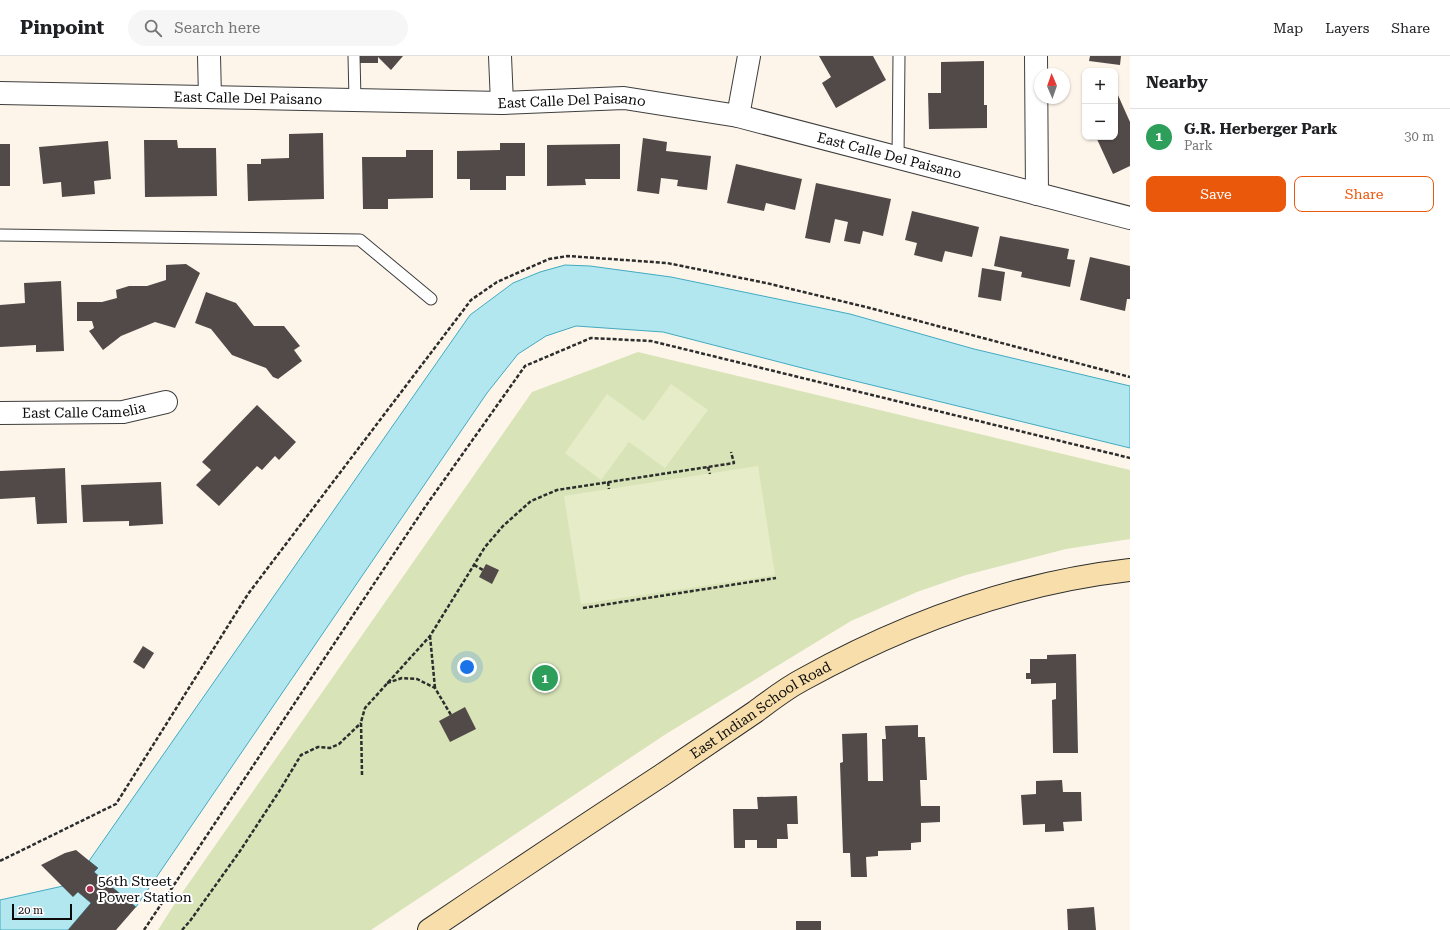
<!DOCTYPE html>
<html lang="en">
<head>
<meta charset="utf-8">
<style>
	body { margin:0; font-family:"Roboto Serif",serif; background:#f6f6f6; color:#202124 }
	.controls { position:absolute; right:12px; top:12px; display:grid; overflow:hidden; border-radius:8px; box-shadow:0 1px 3px #0004 }
	.controls button { width:36px; height:36px; display:grid; place-items:center; padding:0; border:0; border-bottom:1px solid #e0e0e0; background:#fff; color:#202124; font:20px sans-serif }
	.compass { position:absolute; left:1034px; top:12px; width:36px; height:36px; border-radius:50%; background:#fff; box-shadow:0 1px 3px #0004; rotate:358deg }
	.scale { position:absolute; left:12px; bottom:10px; width:60px; box-sizing:border-box; padding-left:4px; border:2px solid #0b0b0b; border-top:0; font-size:11px; line-height:14px; white-space:nowrap; color:#0b0b0b; -webkit-text-stroke:3px #fff; paint-order:stroke }
	.you { position:absolute; left:467px; top:611px; width:14px; height:14px; margin:-10px; border:3px solid #fff; border-radius:50%; background:#1a73e8; box-shadow:0 0 0 6px #1a73e833 }
	.badge { display:grid; place-items:center; width:26px; height:26px; border-radius:50%; background:#ea580c; color:#fff; font-size:13px; font-weight:700 }
	.pin { position:absolute; translate:-50% -50%; border:2px solid #fff; box-shadow:0 1px 4px #0006 }
	.list { margin:0; padding:0; list-style:none }
	h2 { display:flex; justify-content:space-between; align-items:center; height:52px; margin:0; padding:0 16px; font-size:17px }
	h2 small { font-size:13px; font-weight:400; color:#757577 }
	.list li { display:grid; grid-template-columns:26px 1fr auto; gap:12px; align-items:center; box-sizing:border-box; height:56px; padding:0 16px; border-top:1px solid #e0e0e0 }
	.list b { display:block; font-size:15px; white-space:nowrap }
	.list p { margin:0; font-size:13px; white-space:nowrap; color:#757577 }
	.list em { font-size:13px; font-style:normal; color:#757577 }
	.actions { display:flex; gap:8px; padding:12px 16px }
	.actions a { flex:1; padding:9px 0; border:1px solid #ea580c; border-radius:8px; text-align:center; font-size:14px; color:#ea580c }
	.actions .main { background:#ea580c; color:#fff }
	.icon { flex:none; width:22px; height:22px; fill:none; stroke:currentColor; stroke-width:2; stroke-linecap:round; stroke-linejoin:round }
	.map { position:relative; flex:none; width:1130px; height:874px; overflow:hidden }
	header { display:flex; align-items:center; gap:24px; box-sizing:border-box; height:56px; padding:0 20px; background:#fff; border-bottom:1px solid #e0e0e0 }
	header strong { font-size:19px }
	nav { display:flex; gap:22px; margin-inline-start:auto; font-size:14px }
	.search { width:280px; height:36px; background:#f6f6f6; display:flex; align-items:center; gap:10px; box-sizing:border-box; padding:0 14px; border-radius:22px; color:#757577; font-size:15px }
	main { display:flex }
	aside { flex:1; background:#fff }
	.map>svg:first-child { display:block }
</style>
</head>
<body>
<header>
<strong>Pinpoint</strong>
<div class="search"><svg class="icon" aria-label="search" viewBox="0 0 24 24"><circle cx="10" cy="10" r="6"/><path d="M15 15l6 6"/></svg>Search here</div>
<nav><a>Map</a><a>Layers</a><a>Share</a></nav>
</header>
<main>
<div class="map">
<svg width="1130" height="874" viewBox="0 0 1130 874">
	<rect width="100%" height="100%" fill="#fdf5ea"/>
	<path fill="#d8e4b8" d="M638,296L1130,414V483L1066,493L966,519L917,536L851,565L666,678L371,874H158L177,844L532,336Z"/>
	<g fill="#e7ecc8">
		<path d="M671,328L708,354L665,412L629,386L601,424L565,397L607,338L644,365Z"/>
		<path d="M758,410L775,519L581,548L564,440Z"/>
	</g>
	<g fill="#b3e7f0" stroke="#41aac0">
		<path d="M565,209L590,210L671,221L850,258L974,293L1130,330V392L814,315L663,276L576,270L546,280L518,298L487,337L136,851L94,816L98,812L89,805L470,259L513,227L540,216Z"/>
		<path d="M63,830L78,836L91,847L68,874H0V844Z"/>
	</g>
	<g fill="#524a48">
		<path d="M358,0H403L391,14L378,1V7H358Z"/>
		<path d="M819,0H873L886,24L836,52L822,27L831,21Z"/>
		<path d="M1090,0H1121L1120,9L1089,5Z"/>
		<path d="M984,5V49H987V72L929,73L928,37H941V6Z"/>
		<path d="M1117,37L1130,66V110L1113,118L1096,81H1115V38Z"/>
		<path d="M323,77L324,143L248,145L247,108H261V103L289,102V78Z"/>
		<path d="M643,82L667,86L666,95L711,100L707,134L677,130L678,124L661,122L659,138L637,135Z"/>
		<path d="M144,84H177L178,92H216L217,140L145,141Z"/>
		<path d="M108,85L111,123L94,125L95,138L62,141L61,126L43,128L39,91Z"/>
		<path d="M500,87H525V120H506V134H470V123H457V95L500,94Z"/>
		<rect x="0" y="88" width="10" height="42"/>
		<path d="M620,88V123H585L586,129L547,130V89Z"/>
		<path d="M406,94H433V142L388,143V153H363L362,101H406Z"/>
		<path d="M736,108L802,123L795,154L766,147L764,155L727,147Z"/>
		<path d="M816,127L891,143L883,180L863,175L860,188L844,185L848,166L835,163L830,187L805,182Z"/>
		<path d="M912,155L979,171L972,201L945,195L942,206L914,199L917,187L905,184Z"/>
		<path d="M1000,180L1069,193L1067,203L1075,204L1070,231L1021,221L1022,216L994,210Z"/>
		<path d="M1090,201L1130,210V243H1127L1125,255L1080,244Z"/>
		<path d="M186,208L200,217L175,272L155,266L121,280L103,294L89,275L94,272L92,265H77V246H102L117,242L116,234L129,230H147L166,224V209Z"/>
		<path d="M982,212L1005,216L1001,245L978,241Z"/>
		<path d="M61,225L64,295L36,296V289L0,291V249L25,247L24,227Z"/>
		<path d="M206,236L236,247L254,270H284L300,290L294,294L302,305L278,323L273,321L266,312L232,299L211,273L195,267Z"/>
		<path d="M257,349L296,386L279,404L275,400L262,414L257,410L219,450L196,429L211,414L202,406Z"/>
		<path d="M65,412L67,467L37,468L35,441L0,443V415Z"/>
		<path d="M161,426L163,468L129,470V465L83,466L81,429Z"/>
		<path d="M486,508L499,514L492,528L479,521Z"/>
		<path d="M143,590L154,597L144,613L133,606Z"/>
		<path d="M1076,598L1078,697H1053L1052,644L1056,643V627L1031,628V623H1026V617H1030V603H1047V599Z"/>
		<path d="M465,651L476,673L450,686L439,665Z"/>
		<path d="M918,669V681H925L927,724H920L921,750H940V766L921,767V786L911,787V794L878,795V800L866,801L867,821H851L850,797H843L840,707L843,706L842,678L867,677L868,725H883L882,683H886L885,670Z"/>
		<path d="M1062,724L1063,736H1081L1082,765L1063,766L1064,775L1045,776V768L1023,769L1021,739L1036,738V725Z"/>
		<path d="M797,740L798,768H787L788,783H777V792H757V784H745V792H734L733,753H758L757,741Z"/>
		<path d="M76,794L98,812L94,816L136,851L116,874H68L91,847L78,836L73,841L41,809L65,797Z"/>
		<path d="M1094,851L1096,874H1068L1067,853Z"/>
		<rect x="796" y="865" width="25" height="9"/>
	</g>
	<g fill="none" stroke-linecap="round" stroke-linejoin="round">
		<g stroke="#3e3e3e" stroke-width="13">
			<g id="lane">
				<path d="M354,0L355,43"/>
				<path d="M898,102L899,0"/>
				<path d="M0,179L360,184L431,243"/>
			</g>
		</g>
		<g stroke="#3e3e3e" stroke-width="24">
			<g id="street">
				<path d="M209,0L210,41"/>
				<path d="M500,0L502,47"/>
				<path d="M1036,0L1037,138"/>
				<path id="s1" d="M0,37L502,47L624,42L738,60L1130,162"/>
				<path d="M738,60L749,0"/>
				<path id="s2" d="M0,357L123,356L166,346"/>
			</g>
		</g>
		<g stroke="#2d2d2d" stroke-width="24">
			<g id="secondary">
				<path id="s3" d="M429,874C506,822 584,770 662,719C693,698 724,677 755,656C770,645 785,633 802,624C903,568 1015,527 1130,514"/>
			</g>
		</g>
		<g stroke="#2d2d2d" stroke-width="2.5" stroke-dasharray="4 2" stroke-linecap="butt">
			<path d="M708,411L710,418"/>
			<path d="M608,426L609,433"/>
			<path d="M474,509L483,514"/>
			<path d="M583,552L776,522"/>
			<path d="M430,580L435,632"/>
			<path d="M387,627L402,622L417,623L435,632L451,659"/>
			<path d="M362,719L361,666L365,652L430,580L485,491L503,470L531,445L557,434L734,407L731,396"/>
			<path d="M0,805L116,748L248,538L471,244L497,226L549,203L568,200L667,207L766,227L866,251L1130,321"/>
			<path d="M144,874L425,451L525,310L591,282L651,285L1130,402"/>
			<path d="M182,874L190,865L240,795L280,734L301,699L318,691L330,692L339,688L361,667"/>
		</g>
		<use href="#lane" stroke="#fff" stroke-width="11"/>
		<use href="#street" stroke="#fff" stroke-width="22"/>
		<use href="#secondary" stroke="#f7deab" stroke-width="22"/>
	</g>
	<circle fill="#ad3052" stroke="#fff" stroke-width="1.5" cx="90" cy="833" r="4"/>
	<g text-anchor="middle" dominant-baseline="central" stroke-width="4" stroke-linejoin="round" paint-order="stroke">
		<g font-size="14" fill="#0b0b0b" stroke="#fff">
			<text stroke="none"><textPath href="#s1" startOffset="248">East Calle Del Paisano</textPath></text>
			<text stroke="none"><textPath href="#s1" startOffset="572">East Calle Del Paisano</textPath></text>
			<text stroke="none"><textPath href="#s1" startOffset="896">East Calle Del Paisano</textPath></text>
			<text stroke="none"><textPath href="#s2" startOffset="84">East Calle Camelia</textPath></text>
			<text stroke="none"><textPath href="#s3" startOffset="398">East Indian School Road</textPath></text>
		</g>
		<g font-size="14" fill="#0b0b0b" stroke="#fff" text-anchor="start">
			<text x="98" y="825">56th Street<tspan x="98" dy="16">Power Station</tspan></text>
		</g>
	</g>
</svg>
<div class="controls">
<button>+</button>
<button>−</button>
</div>
<svg class="compass" viewBox="-18 -18 36 36"><path d="M0-13l5 13h-10z" fill="#e53935"/><path d="M0 13l5-13h-10z" fill="#757577"/></svg>
<div class="scale">20 m</div>
<div class="you"></div>
<div class="pin badge" style="left:545px;top:622px;background:#2e9e5b">1</div>
</div>
<aside>
<h2>Nearby<small></small></h2>
<ul class="list">
<li><span class="badge" style="background:#2e9e5b">1</span><div><b>G.R. Herberger Park</b><p>Park</p></div><em>30 m</em></li>
</ul>
<div class="actions"><a class="main">Save</a><a>Share</a></div>
</aside>
</main>
</body>
</html>
